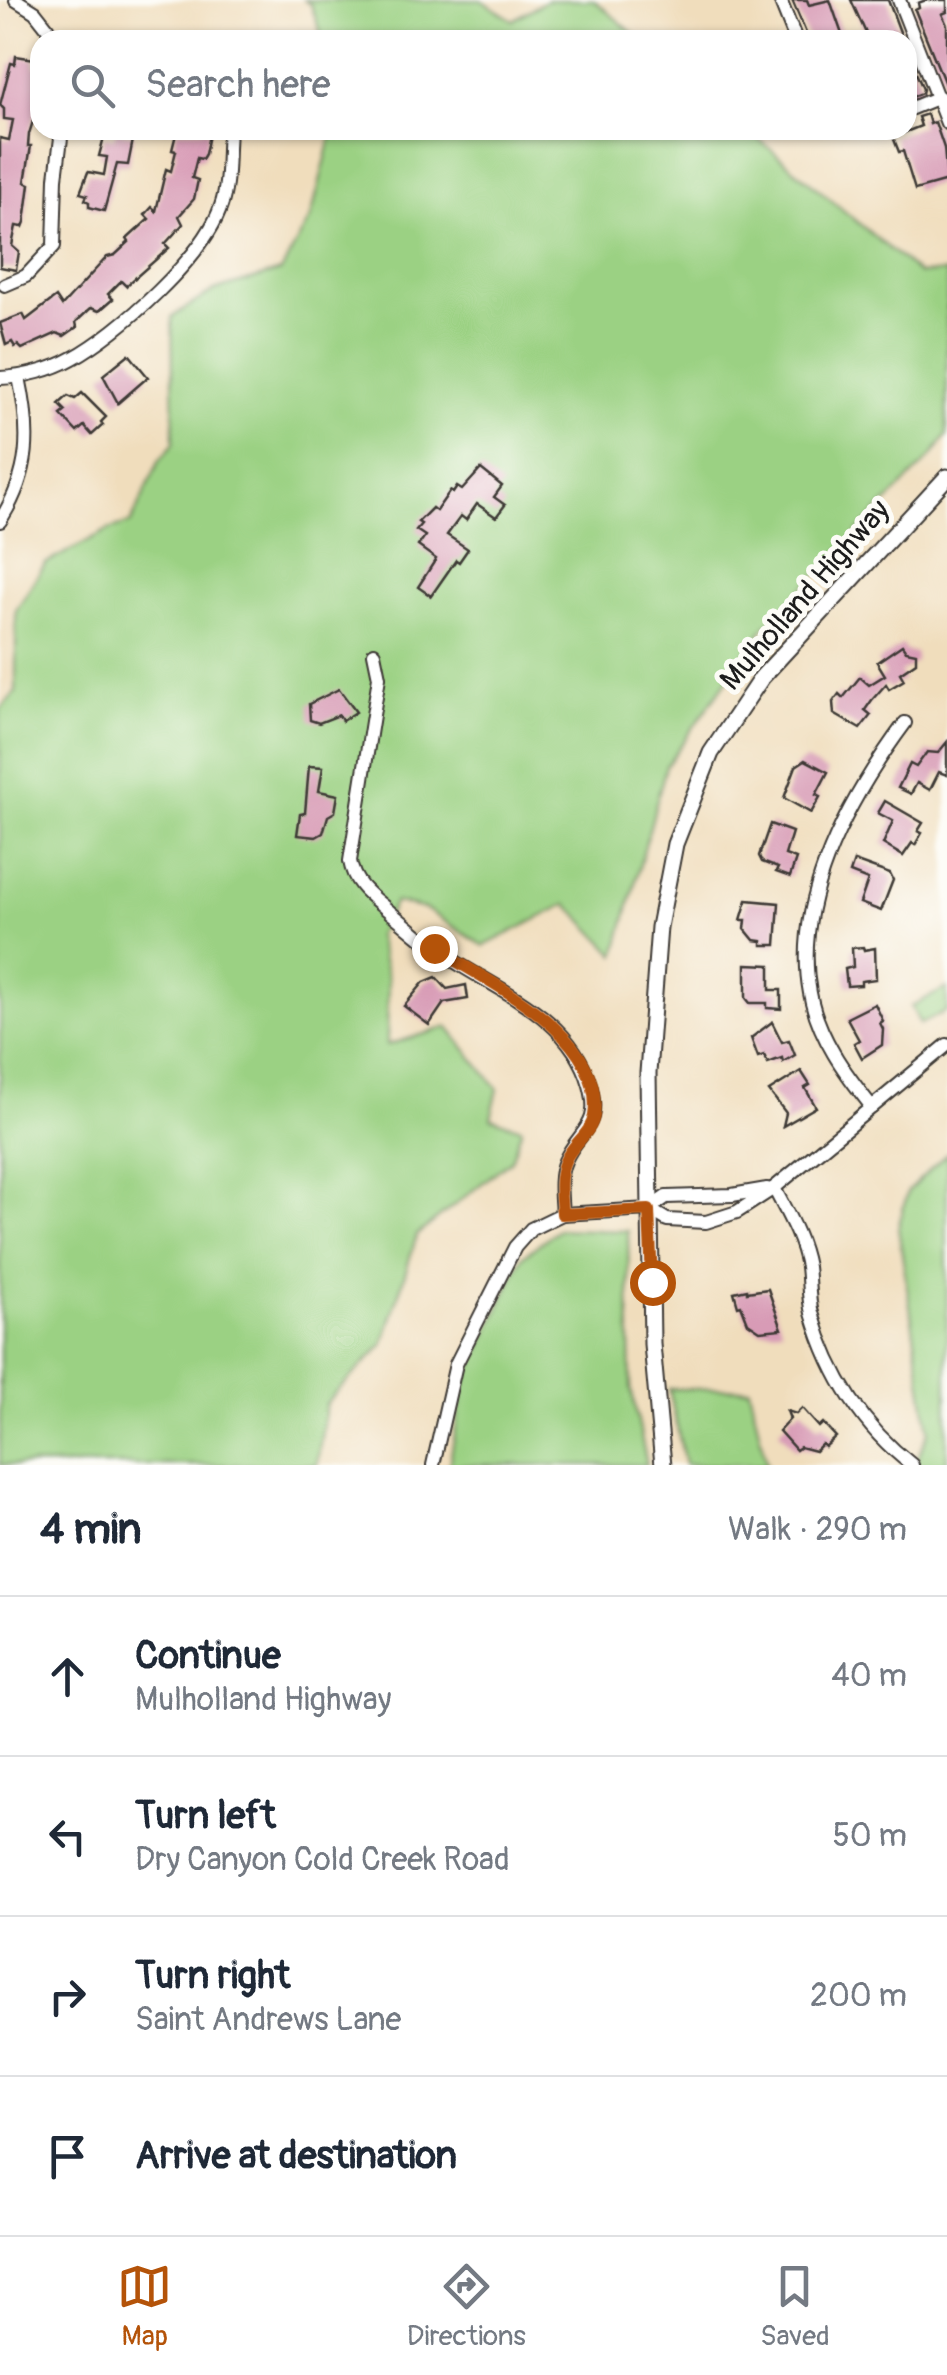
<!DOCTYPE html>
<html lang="en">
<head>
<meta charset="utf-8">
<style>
	body { margin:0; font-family:Pangolin,sans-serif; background:#f6f6f7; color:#1f2937 }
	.stop { position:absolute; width:30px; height:30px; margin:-22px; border:8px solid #b45309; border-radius:50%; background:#fff }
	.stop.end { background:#b45309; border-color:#fff; box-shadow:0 2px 10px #0008 }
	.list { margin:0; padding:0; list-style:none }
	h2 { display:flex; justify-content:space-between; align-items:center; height:130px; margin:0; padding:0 40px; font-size:42px }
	h2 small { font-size:32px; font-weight:400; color:#747a83 }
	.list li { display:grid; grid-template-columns:65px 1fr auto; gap:30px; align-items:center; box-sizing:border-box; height:160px; padding:0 40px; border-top:2px solid #e0e1e3 }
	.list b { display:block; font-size:38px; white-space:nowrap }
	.list p { margin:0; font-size:32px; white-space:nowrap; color:#747a83 }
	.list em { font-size:32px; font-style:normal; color:#747a83 }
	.icon { flex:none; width:55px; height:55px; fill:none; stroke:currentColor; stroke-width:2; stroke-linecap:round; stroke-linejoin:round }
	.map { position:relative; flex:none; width:947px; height:1465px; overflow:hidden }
	.search { position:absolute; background:#fff; box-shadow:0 2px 8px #0004; left:30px; right:30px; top:30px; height:110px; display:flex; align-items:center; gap:25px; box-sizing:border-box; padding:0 35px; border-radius:30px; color:#747a83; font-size:38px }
	.sheet { height:770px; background:#fff }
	nav { display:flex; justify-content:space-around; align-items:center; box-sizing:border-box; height:140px; border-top:2px solid #e0e1e3; background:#fff; font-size:28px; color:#747a83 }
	nav a { display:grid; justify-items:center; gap:5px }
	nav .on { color:#b45309 }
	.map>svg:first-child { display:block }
</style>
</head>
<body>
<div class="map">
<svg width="947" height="1465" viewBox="0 0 947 1465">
	<rect width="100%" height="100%" fill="#fdfcf7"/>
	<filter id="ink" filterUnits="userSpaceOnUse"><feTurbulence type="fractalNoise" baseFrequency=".01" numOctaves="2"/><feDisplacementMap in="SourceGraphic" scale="20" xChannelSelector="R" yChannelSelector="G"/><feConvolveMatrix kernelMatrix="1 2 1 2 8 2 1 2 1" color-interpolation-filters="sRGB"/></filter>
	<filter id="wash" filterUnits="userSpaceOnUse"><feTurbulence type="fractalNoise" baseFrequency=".0048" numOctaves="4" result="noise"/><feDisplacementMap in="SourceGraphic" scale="40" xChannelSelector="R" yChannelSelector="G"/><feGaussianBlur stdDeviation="2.25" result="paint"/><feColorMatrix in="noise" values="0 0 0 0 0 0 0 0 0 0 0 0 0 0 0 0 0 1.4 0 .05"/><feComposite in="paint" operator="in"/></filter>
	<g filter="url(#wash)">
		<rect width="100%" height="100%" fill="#f0ddbc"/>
		<g fill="#9bd183" stroke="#5c7650" stroke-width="2.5">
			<path d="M304,0H481L513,20L547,0H594L641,40H323L311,5Z"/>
			<path d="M333,130H748L919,274L947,272V435L932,456L764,628L666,766L616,955L567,904L484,946L425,909L395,902L377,936L388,980L387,1045L448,1027L498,1089L491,1118L522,1128L511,1160L417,1235L383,1345L326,1403L317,1465H0V709L16,692V610L45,564L108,530L131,523L159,461L174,443L172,317L213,291L281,271L311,217Z"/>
			<path d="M947,988V1011L920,1024L911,1006Z"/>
			<path d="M947,1153V1465H914L929,1431L898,1228L908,1191Z"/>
			<path d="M558,1229L628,1231L631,1387L647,1465H449L464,1385L522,1257Z"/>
			<path d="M749,1388L767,1465H685L669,1389Z"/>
		</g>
		<g id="blocks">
			<g fill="#d89bb6">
				<path d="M792,0H807L809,5L830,0L844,40H809Z"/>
				<path d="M851,0H888L903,40H869Z"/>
				<path d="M926,0H947V12L942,14L947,25V89L915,10L919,8L918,3Z"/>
				<path d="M907,52L923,89L922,93L907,99Z"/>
				<path d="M16,56L35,59V67H40V99L29,134L28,146H31L25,182L30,184L25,222L23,227L16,226L12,246L19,252L16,270L0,267V138L9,140L13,120L4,119V109L0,105L11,63L15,64Z"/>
				<path d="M927,114L930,124L935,122L944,148L947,181L915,190L903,151L899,152L893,137L921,126L918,117Z"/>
				<path d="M177,130H210L205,154L202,159L197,158L192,178L198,180L194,199L179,216L183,224L165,244L169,248L126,286L121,281L108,294L113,299L99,311L91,308L76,322L77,327L64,336L57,333L22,349L18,345L15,347L12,342L6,345L0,323L23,314L26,320L56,297L62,306L107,257L115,255L129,242L127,239L149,219L145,215L152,207L156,211L166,169L171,171L176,151L172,150Z"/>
				<path d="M116,131L134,135L128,165L117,164L104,211L89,207V202L85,200L87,195L80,193L88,172L104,175L107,157L99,156L104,137L114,138Z"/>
				<path d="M129,354L148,377L118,403L103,375Z"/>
				<path d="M82,393L106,417L101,422L103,425L92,435L84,426L77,432L61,415L66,411L59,404L68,396L75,399Z"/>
				<path d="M481,469L502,486L494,497L505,505L496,517L477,504L466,520L461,516L447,535L468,549L459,562L456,560L431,596L418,587L436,559L418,546L425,536L416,530L421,524L418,522L432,508L436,511L450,491L453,493L457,487L462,490Z"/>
				<path d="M902,645L906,651L916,653V662L900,673L904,680L889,689L886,684L872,700L865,710L871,715L860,729L834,714L833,702L839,694L843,698L860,677L869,685L885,675L877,662Z"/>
				<path d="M339,689L356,712L342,721L339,715L319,723L310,720L309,704Z"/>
				<path d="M947,742V775L939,772L930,790L917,783L911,794L898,788L910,764L916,767L927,752L938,753Z"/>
				<path d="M805,760L828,772L816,795L820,797L811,813L784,798L796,766Z"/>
				<path d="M309,766L323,767L319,791L338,795L335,812L328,816L323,833L316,837L297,835L300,814L305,813Z"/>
				<path d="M885,801L923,823L918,831L922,833L915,845L912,843L903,856L883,844L893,821L878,813Z"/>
				<path d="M770,824L792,832L785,855L796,859L790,877L776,872L778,868L762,862L759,856Z"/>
				<path d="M854,861L890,874L893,880L881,911L860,903L868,880L850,873Z"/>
				<path d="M747,900L779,903L776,945H762V941L754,940L745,929L746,920H741Z"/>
				<path d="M863,947L864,950L875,948L876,979L861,981V985L847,986L845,969L853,967L852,948Z"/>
				<path d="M746,964L770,965V990H781V1009L767,1008V1003H750L746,998Z"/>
				<path d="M436,977L447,989L466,985L468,999L444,1003L429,1025L404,1006L424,982Z"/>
				<path d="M875,1004L883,1021L880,1023L883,1029L882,1045L862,1058L854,1043L859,1040L847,1018Z"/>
				<path d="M772,1022L782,1042L789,1040L795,1055L783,1062L782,1058L768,1063L764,1055L758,1057L751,1038Z"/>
				<path d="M801,1071L810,1085L805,1088L816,1107L783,1126L786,1113L769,1091Z"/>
				<path d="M747,1289V1292L768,1289L782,1329L760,1331L748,1323L741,1305L738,1306L734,1292Z"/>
				<path d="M802,1408L819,1427L823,1423L836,1437L825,1447L822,1444L815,1451L800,1447L796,1450L779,1431L790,1419L787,1411L796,1414Z"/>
			</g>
		</g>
	</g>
	<g filter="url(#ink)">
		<use href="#blocks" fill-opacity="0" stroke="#3c3934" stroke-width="2.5"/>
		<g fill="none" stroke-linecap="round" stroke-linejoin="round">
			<g stroke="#3c3934" stroke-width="16">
				<g id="minor">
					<path d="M16,0L35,12L57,40"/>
					<path d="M780,0L796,40"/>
					<path d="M899,0L947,123"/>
					<path d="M907,110L939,97"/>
					<path d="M5,285L26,276L54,246L56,178L62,130"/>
					<path d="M0,378C24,377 52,370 73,358C119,333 205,256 221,206C229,184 227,153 229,130"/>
					<path d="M0,521C31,472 31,433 19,377"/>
					<path d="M374,653L379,677L350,861C354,886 373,897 391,913C405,924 419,937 433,947C490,989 569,1011 590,1085C602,1128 579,1129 565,1161C558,1176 561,1197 562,1214"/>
					<path d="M872,1107C845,1073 818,1037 810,993C792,898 851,796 905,723"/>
					<path d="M774,1188C787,1213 802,1238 807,1267C809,1282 808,1298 812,1313C830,1374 861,1426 912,1465"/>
					<path d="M649,1209L667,1220L706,1222L737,1212L774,1188L947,1045"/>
					<path d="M649,1209L666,1197L732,1195L767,1189"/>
					<path d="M433,1465L456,1364L515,1247L531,1229L562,1214L649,1209"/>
				</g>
			</g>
			<g stroke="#3c3934" stroke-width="19">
				<path id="major" d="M663,1465L652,1344L648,1073L659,927L675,844L711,753L762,677L947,477"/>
			</g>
			<use href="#minor" stroke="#fff" stroke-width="12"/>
			<use href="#major" stroke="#fff" stroke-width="15"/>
		</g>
	</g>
	<g fill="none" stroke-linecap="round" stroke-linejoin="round" filter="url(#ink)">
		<path stroke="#b45309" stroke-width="12" d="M434,948C490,983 606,1035 594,1116C591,1134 572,1144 565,1161C558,1177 561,1198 562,1214L649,1210L652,1282"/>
	</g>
	<g text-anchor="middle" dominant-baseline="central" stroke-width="10" stroke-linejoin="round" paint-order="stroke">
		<g font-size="30" fill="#1c1c1c" stroke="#fdfcf7">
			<text transform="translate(805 595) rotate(-49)">Mulholland Highway</text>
		</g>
	</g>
</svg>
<div class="stop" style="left:652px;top:1282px"></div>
<div class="stop end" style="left:434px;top:948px"></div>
<div class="search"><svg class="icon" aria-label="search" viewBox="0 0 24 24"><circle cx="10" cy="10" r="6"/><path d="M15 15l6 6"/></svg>Search here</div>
</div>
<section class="sheet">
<h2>4 min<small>Walk · 290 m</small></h2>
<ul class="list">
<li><svg class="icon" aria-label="ahead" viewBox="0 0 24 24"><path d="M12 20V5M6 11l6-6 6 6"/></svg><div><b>Continue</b><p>Mulholland Highway</p></div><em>40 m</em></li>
<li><svg class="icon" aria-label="left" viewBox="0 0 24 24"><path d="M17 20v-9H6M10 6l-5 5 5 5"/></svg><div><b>Turn left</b><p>Dry Canyon Cold Creek Road</p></div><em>50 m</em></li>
<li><svg class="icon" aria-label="right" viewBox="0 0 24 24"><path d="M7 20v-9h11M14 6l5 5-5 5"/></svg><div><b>Turn right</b><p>Saint Andrews Lane</p></div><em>200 m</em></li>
<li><svg class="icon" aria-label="arrive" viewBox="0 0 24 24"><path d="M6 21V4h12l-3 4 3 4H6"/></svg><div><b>Arrive at destination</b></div></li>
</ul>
</section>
<nav>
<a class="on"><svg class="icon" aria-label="map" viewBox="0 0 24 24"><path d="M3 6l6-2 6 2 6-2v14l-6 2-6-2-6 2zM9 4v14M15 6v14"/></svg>Map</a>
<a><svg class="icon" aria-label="directions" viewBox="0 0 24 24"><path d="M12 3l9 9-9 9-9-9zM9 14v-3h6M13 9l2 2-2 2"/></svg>Directions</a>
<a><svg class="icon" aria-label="saved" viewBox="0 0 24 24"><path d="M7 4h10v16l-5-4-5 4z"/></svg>Saved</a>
</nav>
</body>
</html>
